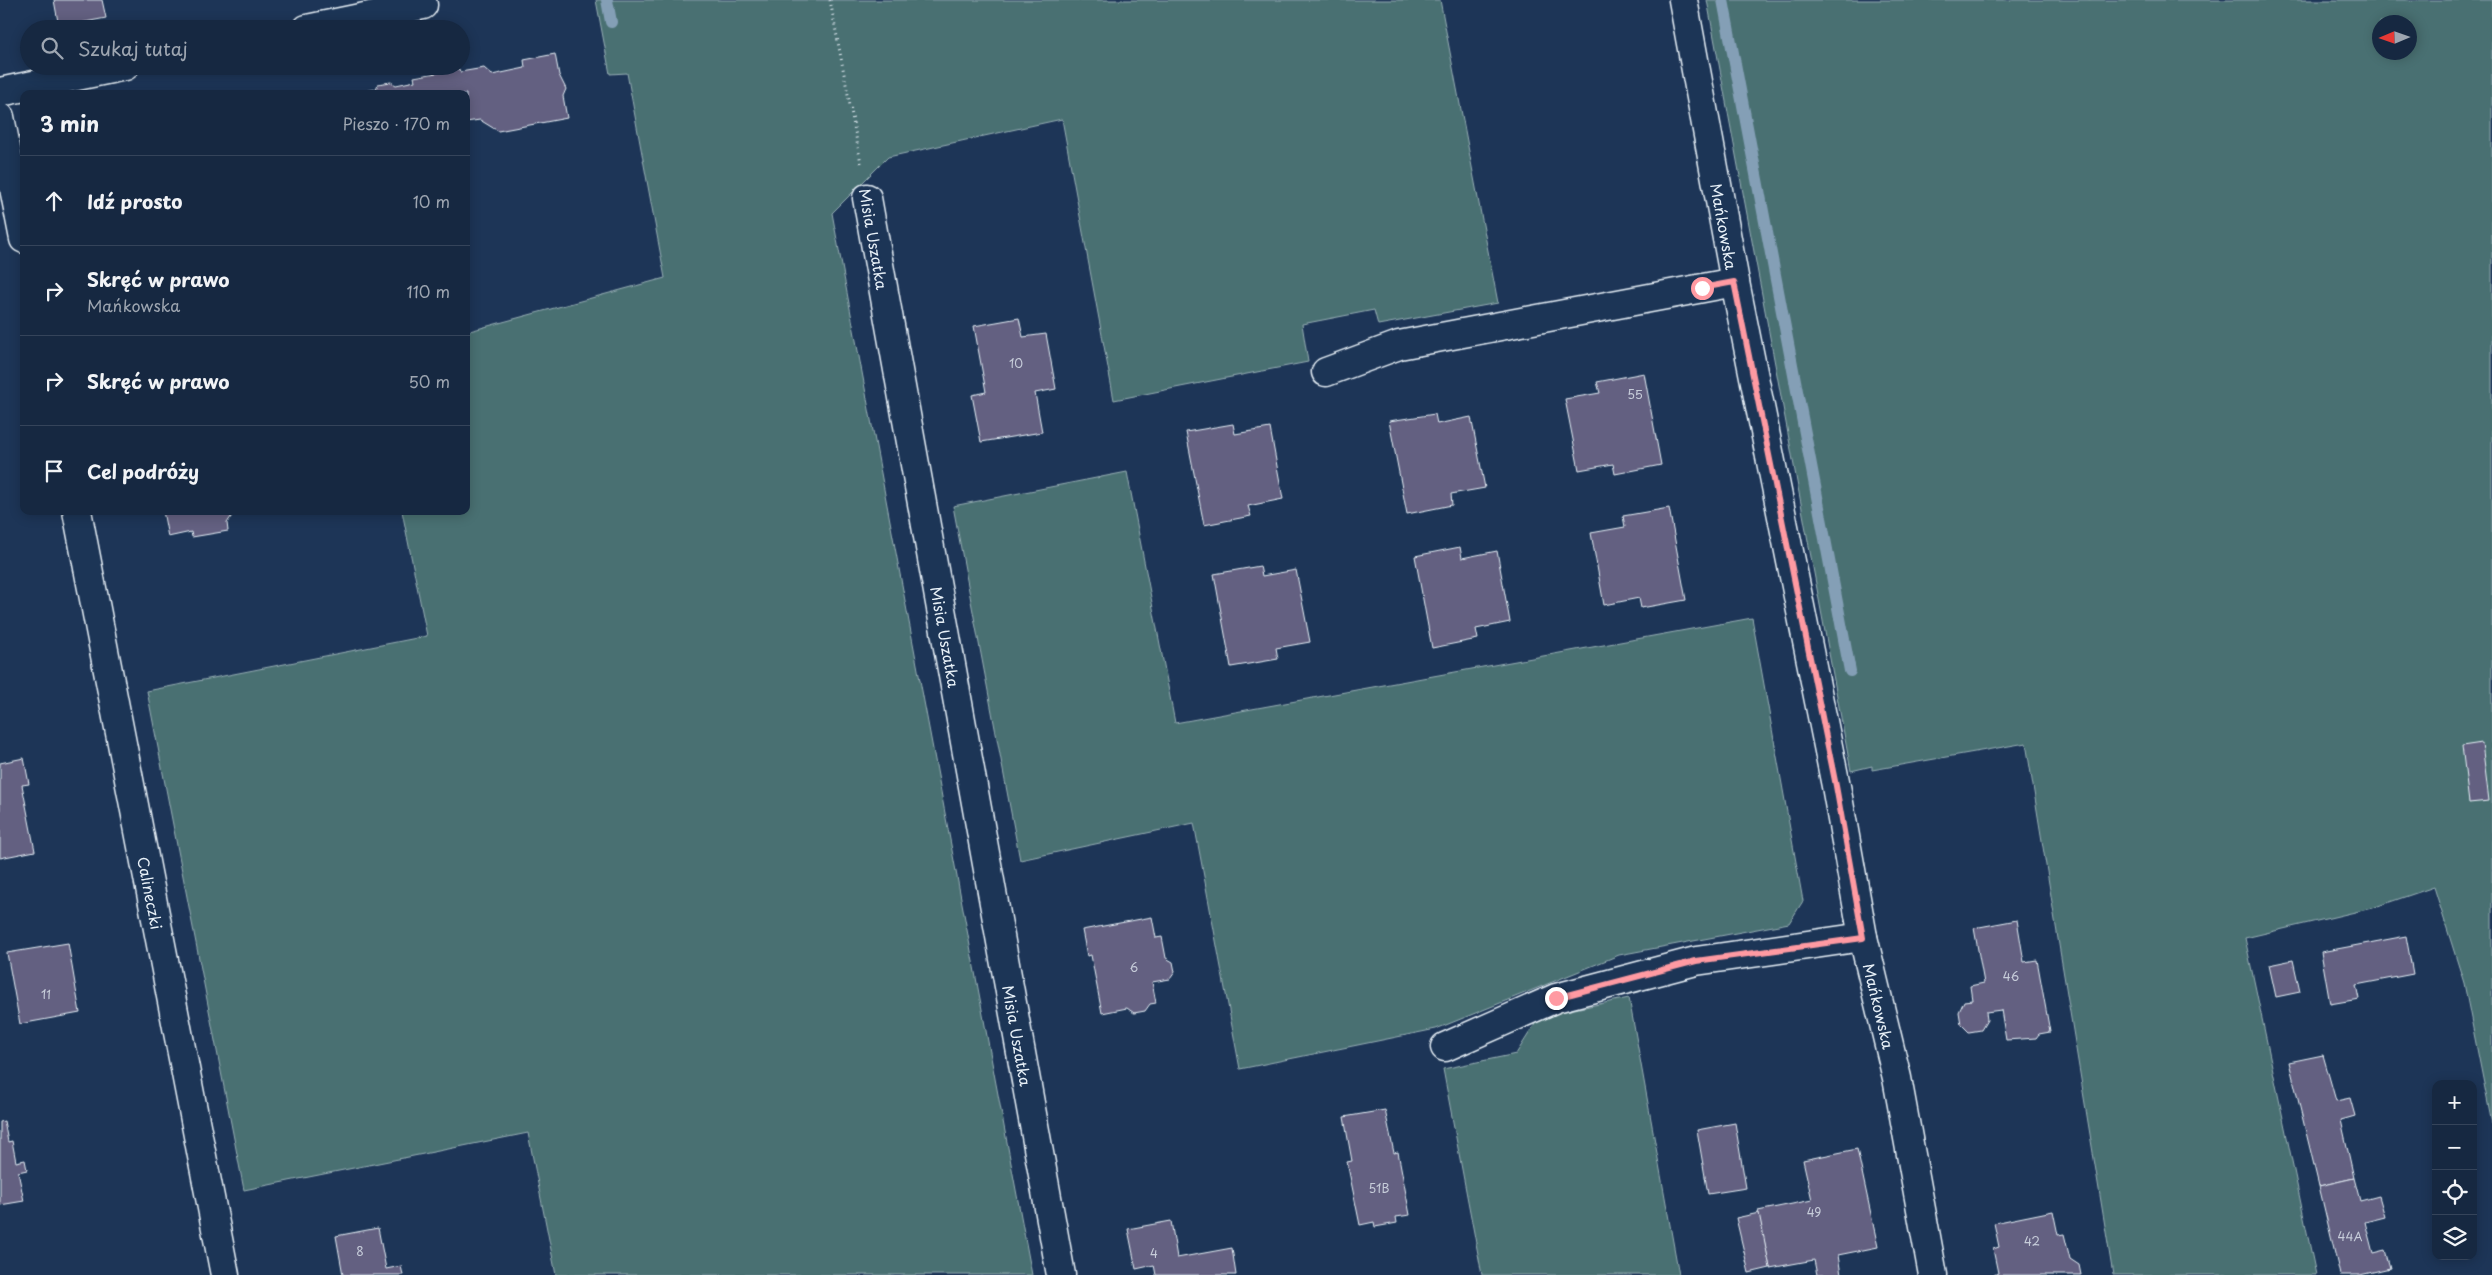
<!DOCTYPE html>
<html lang="pl">
<head>
<meta charset="utf-8">
<style>
	body { margin:0; font-family:"Playpen Sans",sans-serif; background:#1f3048; color:#f1f3f6 }
	.controls { position:absolute; right:15px; bottom:15px; display:grid; overflow:hidden; border-radius:10px; box-shadow:0 2px 12px #0003 }
	.controls button { width:45px; height:45px; display:grid; place-items:center; padding:0; border:0; border-bottom:1px solid #35445a; background:#162841; color:#f1f3f6; font:25px sans-serif }
	.compass { position:absolute; left:2372px; top:15px; width:45px; height:45px; border-radius:50%; background:#162841; box-shadow:0 2px 12px #0003; rotate:268deg }
	.stop { position:absolute; width:15px; height:15px; margin:-11px; border:4px solid #ff9aa2; border-radius:50%; background:#fff }
	.stop.end { background:#ff9aa2; border-color:#fff; box-shadow:0 1px 5px #0008 }
	.list { margin:0; padding:0; list-style:none }
	h2 { display:flex; justify-content:space-between; align-items:center; height:65px; margin:0; padding:0 20px; font-size:21px }
	h2 small { font-size:16px; font-weight:400; color:#9ea6b1 }
	.list li { display:grid; grid-template-columns:32px 1fr auto; gap:15px; align-items:center; box-sizing:border-box; height:90px; padding:0 20px; border-top:1px solid #35445a }
	.list b { display:block; font-size:19px; white-space:nowrap }
	.list p { margin:0; font-size:16px; white-space:nowrap; color:#9ea6b1 }
	.list em { font-size:16px; font-style:normal; color:#9ea6b1 }
	.icon { flex:none; width:28px; height:28px; fill:none; stroke:currentColor; stroke-width:2; stroke-linecap:round; stroke-linejoin:round }
	.map { position:relative; flex:none; width:2492px; height:1275px; overflow:hidden }
	.search { position:absolute; background:#162841; box-shadow:0 2px 12px #0003; left:20px; top:20px; width:450px; height:55px; display:flex; align-items:center; gap:12px; box-sizing:border-box; padding:0 18px; border-radius:28px; color:#9ea6b1; font-size:19px }
	.panel { position:absolute; background:#162841; box-shadow:0 2px 12px #0003; left:20px; top:90px; width:450px; height:425px; border-radius:10px }
	.map>svg:first-child { display:block }
</style>
</head>
<body>
<div class="map">
<svg width="2492" height="1275" viewBox="0 0 2492 1275">
	<rect width="100%" height="100%" fill="#1d3557"/>
	<filter id="ink" filterUnits="userSpaceOnUse"><feTurbulence type="fractalNoise" baseFrequency=".02" numOctaves="2"/><feDisplacementMap in="SourceGraphic" scale="10" xChannelSelector="R" yChannelSelector="G"/><feConvolveMatrix kernelMatrix="1 2 1 2 8 2 1 2 1" color-interpolation-filters="sRGB"/></filter>
	<g filter="url(#ink)">
		<g fill="#496f72" stroke="#98b0b5" fill-rule="evenodd">
			<path d="M596,0H1440L1498,303L1378,325L1374,310L1302,324L1308,362L1114,400L1062,119L888,157L832,213L1032,1275H556L528,1133L244,1190L147,691L427,636L402,511H466V332L665,278L627,73L610,74Z"/>
			<path d="M1707,0H2492V1124L2464,983L2434,887L2372,908L2245,938L2316,1275H2113L2026,743L1872,770V766L1851,771ZM2380,22H2410V52H2380Z"/>
			<path d="M1127,472L1175,723L1752,618L1803,901L1789,923L1619,955L1436,1029L1240,1069L1194,823L1020,860L953,506Z"/>
			<path d="M1629,998L1679,1275H1482L1443,1069L1516,1054L1540,1016Z"/>
		</g>
		<g fill="none" stroke-linecap="round" stroke-linejoin="round">
			<g stroke="#849fb6" stroke-width="12">
				<path d="M607,0L611,22"/>
				<path d="M1723,0L1850,671"/>
			</g>
		</g>
		<g fill="#636181" stroke="#e8f1f8">
			<path d="M54,0H102L106,18L59,27Z"/>
			<path d="M555,54L559,75L566,89L563,96L567,118L498,131L480,120L466,122V94H349L376,89L378,84L391,82L396,85L415,81L414,77L459,69L460,72L484,68L492,75L525,68L524,60Z"/>
			<path d="M1019,318L1023,337L1046,334L1056,389L1035,393L1042,432L981,442L972,395L986,392L974,326Z"/>
			<path d="M1644,373L1661,465L1615,474L1613,464L1579,470L1565,399L1600,393L1597,382Z"/>
			<path d="M1435,414L1437,424L1471,417L1485,488L1451,494L1452,505L1407,514L1389,421Z"/>
			<path d="M1233,424L1235,434L1270,428L1283,499L1248,506L1251,516L1204,525L1186,432Z"/>
			<path d="M1669,508L1686,600L1641,608L1639,598L1604,605L1591,533L1625,527L1623,516Z"/>
			<path d="M163,511H235L227,523L228,531L192,537L191,532L168,537Z"/>
			<path d="M1460,547L1462,558L1497,551L1510,622L1476,629L1478,639L1432,648L1415,556Z"/>
			<path d="M1260,566L1262,576L1296,570L1310,642L1276,648L1278,659L1231,667L1214,574Z"/>
			<path d="M2482,743L2489,801L2469,803L2462,746Z"/>
			<path d="M24,758L29,784L22,785L35,851L0,858V763Z"/>
			<path d="M1152,917L1156,938L1162,937L1166,958L1173,962L1175,972L1170,979L1152,982L1156,1003L1150,1004L1145,1011L1134,1013L1127,1008L1102,1013L1091,955L1087,956L1082,930Z"/>
			<path d="M2017,920L2024,962L2037,960L2050,1032L2039,1034L2036,1038L2006,1040L2001,1010L1986,1012L1987,1020L1981,1030L1969,1032L1961,1024L1959,1012L1964,1001L1972,1000L1970,986L1984,983L1974,928Z"/>
			<path d="M2406,936L2413,974L2356,985L2359,999L2330,1004L2321,952Z"/>
			<path d="M68,943L80,1013L20,1024L7,953Z"/>
			<path d="M2293,960L2300,992L2276,997L2269,965Z"/>
			<path d="M2323,1055L2336,1101L2350,1098L2355,1116L2341,1120L2354,1178L2319,1186L2289,1062Z"/>
			<path d="M1385,1110L1394,1153L1398,1152L1410,1215L1396,1217L1397,1223L1375,1227L1374,1222L1360,1225L1347,1162L1352,1161L1344,1117Z"/>
			<path d="M4,1121L8,1142L12,1141L16,1162L25,1160L27,1170L18,1172L24,1201L0,1205V1122Z"/>
			<path d="M1735,1123L1746,1188L1708,1194L1697,1130Z"/>
			<path d="M1857,1149L1878,1247L1838,1255L1841,1275H1817L1814,1260L1770,1268L1758,1211L1812,1200L1803,1160Z"/>
			<path d="M2354,1178L2360,1201L2379,1196L2385,1217L2365,1222L2373,1253L2385,1250L2390,1268L2360,1275H2340L2319,1186Z"/>
			<path d="M2053,1211L2058,1235L2064,1234L2070,1259L2079,1265L2081,1275H1994L1998,1273L1993,1249L1999,1247L1994,1223Z"/>
			<path d="M1759,1213L1770,1268L1749,1273L1736,1218Z"/>
			<path d="M1171,1221L1177,1258L1232,1248L1236,1275H1156L1154,1265L1136,1269L1128,1229Z"/>
			<path d="M378,1228L386,1269L401,1266L403,1275H343L336,1236Z"/>
		</g>
		<g fill="none" stroke-linecap="round" stroke-linejoin="round">
			<g stroke="#e8f1f8" stroke-width="31">
				<g id="minor">
					<path id="s1" d="M1683,0L1735,282L1836,786L1863,937L1897,1078L1933,1275"/>
					<path d="M307,29L423,5"/>
					<path d="M0,92L125,66"/>
					<path d="M0,117L24,239"/>
					<path id="s2" d="M867,198L1061,1275"/>
					<path d="M1326,372L1399,345L1735,282"/>
					<path id="s3" d="M77,511L225,1275"/>
					<path d="M1445,1047L1556,998L1696,961L1863,937"/>
				</g>
			</g>
			<path stroke="#e8f1f8" stroke-width="3" stroke-dasharray="1 4" stroke-linecap="butt" d="M830,0L861,163"/>
			<use href="#minor" stroke="#1d3557" stroke-width="28"/>
		</g>
	</g>
	<g fill="none" stroke-linecap="round" stroke-linejoin="round" filter="url(#ink)">
		<path stroke="#ff9aa2" stroke-width="6" d="M1556,998L1696,961L1863,938L1836,786L1734,282L1702,288"/>
	</g>
	<g text-anchor="middle" dominant-baseline="central" stroke-width="4" stroke-linejoin="round" paint-order="stroke">
		<g font-size="12" fill="#c7cdda">
			<text x="1016" y="363">10</text>
			<text x="1635" y="394">55</text>
			<text x="1134" y="967">6</text>
			<text x="2011" y="976">46</text>
			<text x="46" y="994">11</text>
			<text x="1379" y="1188">51B</text>
			<text x="1814" y="1212">49</text>
			<text x="2350" y="1236">44A</text>
			<text x="2032" y="1241">42</text>
			<text x="360" y="1251">8</text>
			<text x="1154" y="1253">4</text>
		</g>
		<g font-size="15" fill="#e8f1f8" stroke="#1d3557">
			<text stroke="none"><textPath href="#s1" startOffset="230">Mańkowska</textPath></text>
			<text transform="translate(874 239) rotate(80)">Misia Uszatka</text>
			<text stroke="none"><textPath href="#s2" startOffset="446">Misia Uszatka</textPath></text>
			<text stroke="none"><textPath href="#s3" startOffset="389">Calineczki</textPath></text>
			<text stroke="none"><textPath href="#s1" startOffset="1025">Mańkowska</textPath></text>
			<text stroke="none"><textPath href="#s2" startOffset="851">Misia Uszatka</textPath></text>
		</g>
	</g>
</svg>
<div class="controls">
<button>+</button>
<button>−</button>
<button><svg class="icon" aria-label="locate" viewBox="0 0 24 24"><circle cx="12" cy="12" r="6"/><path d="M12 2v4M12 18v4M2 12h4M18 12h4"/></svg></button>
<button><svg class="icon" aria-label="layers" viewBox="0 0 24 24"><path d="M12 4l9 5-9 5-9-5zM3 14l9 5 9-5"/></svg></button>
</div>
<svg class="compass" viewBox="-18 -18 36 36"><path d="M0-13l5 13h-10z" fill="#e53935"/><path d="M0 13l5-13h-10z" fill="#9ea6b1"/></svg>
<div class="stop" style="left:1702px;top:288px"></div>
<div class="stop end" style="left:1556px;top:998px"></div>
<div class="search"><svg class="icon" aria-label="search" viewBox="0 0 24 24"><circle cx="10" cy="10" r="6"/><path d="M15 15l6 6"/></svg>Szukaj tutaj</div>
<section class="panel">
<h2>3 min<small>Pieszo · 170 m</small></h2>
<ul class="list">
<li><svg class="icon" aria-label="ahead" viewBox="0 0 24 24"><path d="M12 20V5M6 11l6-6 6 6"/></svg><div><b>Idź prosto</b></div><em>10 m</em></li>
<li><svg class="icon" aria-label="right" viewBox="0 0 24 24"><path d="M7 20v-9h11M14 6l5 5-5 5"/></svg><div><b>Skręć w prawo</b><p>Mańkowska</p></div><em>110 m</em></li>
<li><svg class="icon" aria-label="right" viewBox="0 0 24 24"><path d="M7 20v-9h11M14 6l5 5-5 5"/></svg><div><b>Skręć w prawo</b></div><em>50 m</em></li>
<li><svg class="icon" aria-label="arrive" viewBox="0 0 24 24"><path d="M6 21V4h12l-3 4 3 4H6"/></svg><div><b>Cel podróży</b></div></li>
</ul>
</section>
</div>
</body>
</html>
